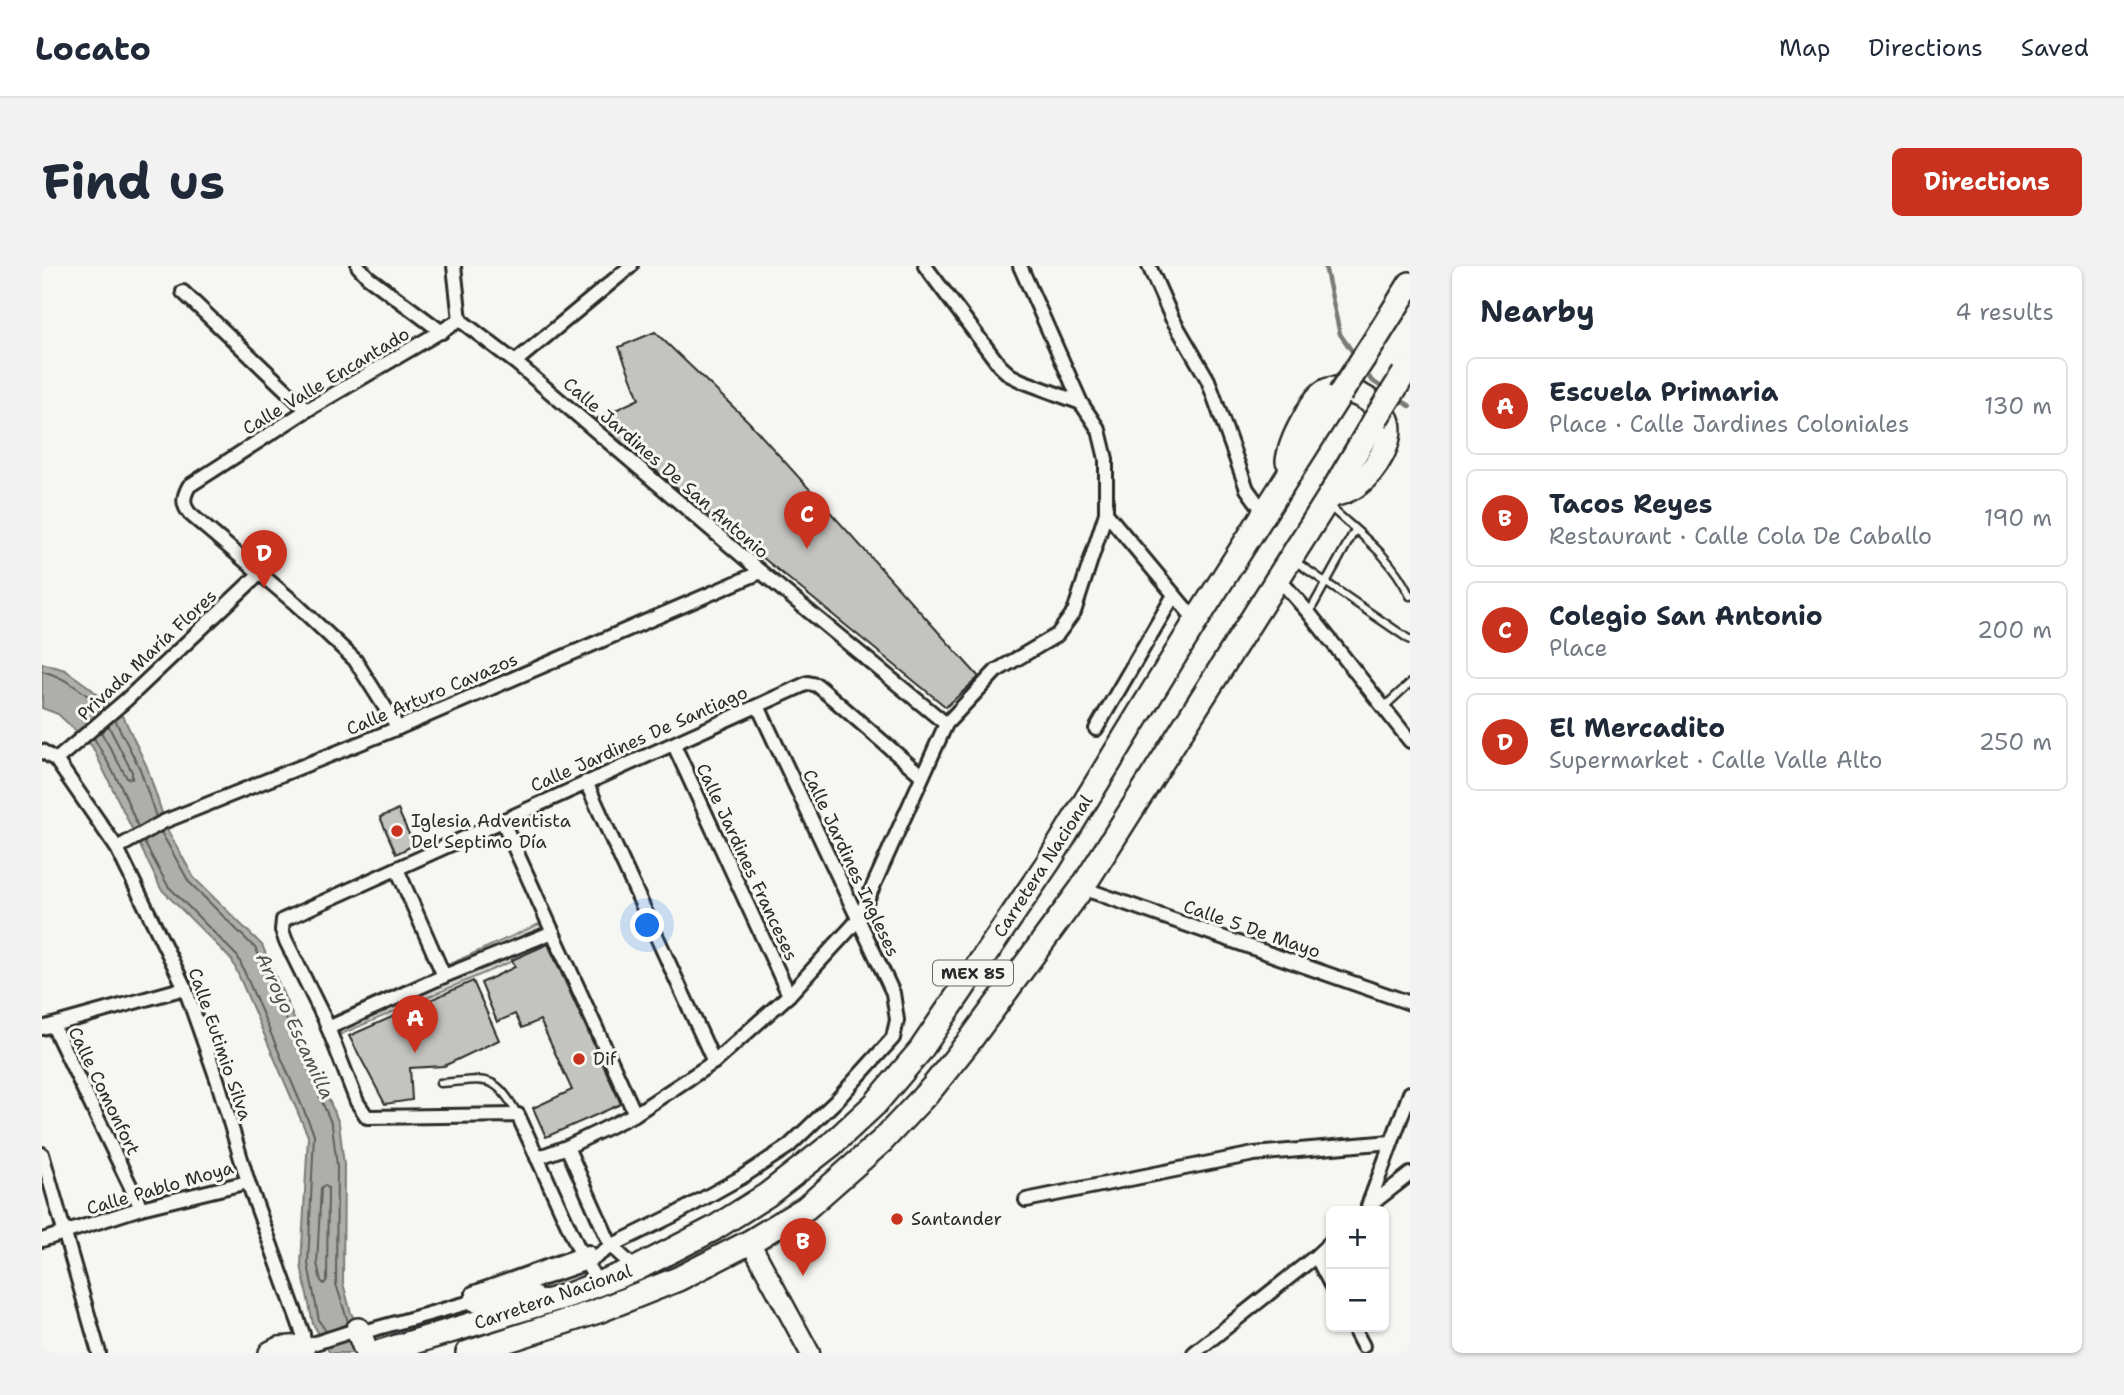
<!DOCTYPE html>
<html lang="en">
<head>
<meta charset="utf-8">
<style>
	body { margin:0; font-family:"Shantell Sans",sans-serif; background:#f2f2f3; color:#1f2937 }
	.controls { position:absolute; right:21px; bottom:21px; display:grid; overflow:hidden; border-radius:10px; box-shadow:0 2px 5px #0004 }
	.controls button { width:63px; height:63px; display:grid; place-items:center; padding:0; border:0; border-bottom:2px solid #e0e1e3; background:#fff; color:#1f2937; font:35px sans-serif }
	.you { position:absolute; left:606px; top:660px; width:24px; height:24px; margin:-18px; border:5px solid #fff; border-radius:50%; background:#1a73e8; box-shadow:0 0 0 10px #1a73e833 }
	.badge { display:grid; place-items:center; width:46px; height:46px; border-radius:50%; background:#c8321e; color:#fff; font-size:23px; font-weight:700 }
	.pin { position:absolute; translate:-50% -58px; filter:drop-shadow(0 2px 4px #0008) }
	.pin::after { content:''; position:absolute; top:37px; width:24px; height:21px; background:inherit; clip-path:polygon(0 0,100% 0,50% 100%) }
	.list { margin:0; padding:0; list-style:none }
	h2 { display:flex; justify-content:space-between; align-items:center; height:91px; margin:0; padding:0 28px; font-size:30px }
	h2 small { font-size:23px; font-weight:400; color:#747a83 }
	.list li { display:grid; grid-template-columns:46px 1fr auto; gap:21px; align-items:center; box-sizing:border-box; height:98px; margin:0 14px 14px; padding:0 14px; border:2px solid #e0e1e3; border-radius:10px }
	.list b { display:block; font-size:26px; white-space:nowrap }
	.list p { margin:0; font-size:23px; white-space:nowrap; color:#747a83 }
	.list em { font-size:23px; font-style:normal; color:#747a83 }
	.map { position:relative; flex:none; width:1368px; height:1087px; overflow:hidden; border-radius:10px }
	header { display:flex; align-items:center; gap:42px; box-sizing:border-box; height:98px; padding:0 35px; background:#fff; border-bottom:2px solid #e0e1e3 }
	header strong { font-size:33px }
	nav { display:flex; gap:38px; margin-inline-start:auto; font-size:24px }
	.intro { display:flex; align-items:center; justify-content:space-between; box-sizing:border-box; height:168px; padding:0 42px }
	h1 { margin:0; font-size:49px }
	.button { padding:18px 32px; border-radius:10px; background:#c8321e; color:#fff; font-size:24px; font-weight:700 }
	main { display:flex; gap:42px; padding:0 42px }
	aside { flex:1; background:#fff; border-radius:10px; box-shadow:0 2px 5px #0004 }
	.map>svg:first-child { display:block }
</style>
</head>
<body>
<header>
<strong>Locato</strong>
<nav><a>Map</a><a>Directions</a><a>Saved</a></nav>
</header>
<div class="intro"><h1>Find us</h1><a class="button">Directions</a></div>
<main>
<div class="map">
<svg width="1368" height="1087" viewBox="0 0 1368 1087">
	<rect width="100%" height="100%" fill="#f6f6f2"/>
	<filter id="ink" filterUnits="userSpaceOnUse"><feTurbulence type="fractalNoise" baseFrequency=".0143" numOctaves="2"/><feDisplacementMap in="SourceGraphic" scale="14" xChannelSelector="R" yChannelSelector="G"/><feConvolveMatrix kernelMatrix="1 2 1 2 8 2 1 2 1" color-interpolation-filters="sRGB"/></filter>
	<g filter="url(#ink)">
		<path fill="#d9d9d5" stroke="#828280" stroke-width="2" d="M506,654L515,676L290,772L283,754Z"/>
		<path fill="#aeaeab" stroke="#7a7a78" stroke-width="2" d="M0,397L23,404L47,421L82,452L105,501L126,565L152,612L220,679L297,857L302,899L301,1017L309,1047L331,1087H288L271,1058L259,999L266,870L190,694L119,623L50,480L16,448L0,442Z"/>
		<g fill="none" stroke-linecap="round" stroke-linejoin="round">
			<g stroke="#5f5f5e" stroke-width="2">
				<path d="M0,405C25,412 42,426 61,443"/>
				<path d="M73,454L98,503L114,551"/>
				<path d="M59,466L85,512L90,513V506L66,459"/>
				<path d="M52,472L79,520L96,561"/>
				<path d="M119,566L147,616L214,683L290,859L295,900L294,1018L306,1056"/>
				<path d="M102,576L126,620L196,691L272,868L266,998L277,1055L284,1065"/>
				<path d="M283,919L286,922L285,1014L282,1018L279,1015L275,997L279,922Z"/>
			</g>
			<g stroke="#7a7a78" stroke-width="4.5">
				<path d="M1283,0L1298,68L1314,91"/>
				<path d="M1323,104L1329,114L1344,124"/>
				<path d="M1354,131L1368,140"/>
			</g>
		</g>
		<g fill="#c3c3c0" stroke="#2b2b2b" stroke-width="2">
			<path d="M613,66L706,155L937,411L904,441L552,154L597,133L577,81Z"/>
			<path d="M356,544L372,579L354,588L338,551Z"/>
			<path d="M506,678L579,838L504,871L491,842L530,824L498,754L480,762L473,748L455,756L439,717L473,701L470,694Z"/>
			<path d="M431,715L457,774L402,800L368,802L370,834L343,838L307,770Z"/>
		</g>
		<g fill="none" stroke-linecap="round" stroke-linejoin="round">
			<g stroke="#2b2b2b" stroke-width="11">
				<g id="lane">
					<path d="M1288,241C1321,271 1348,289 1368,330"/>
					<path d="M1251,294L1368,374"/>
					<path d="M1267,347L1313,264"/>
					<path d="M1342,441L1368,417"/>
					<path d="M398,817C443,814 452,805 476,849"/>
				</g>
			</g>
			<g stroke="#2b2b2b" stroke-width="18">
				<g id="street">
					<path d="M316,0L326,11L400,66"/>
					<path d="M883,0L958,100L968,109L980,115L1039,137"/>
					<path d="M1107,0L1130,52L1166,114L1205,223L1223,248"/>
					<path d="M141,26L265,144"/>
					<path d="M418,54L473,96L719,306L904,458"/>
					<path d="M473,96L589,0"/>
					<path d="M1064,247L1154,355"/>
					<path d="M1236,312L1267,347L1368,475"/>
					<path d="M356,462L313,394L254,338L148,248C140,238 141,231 147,220L265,144L418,54L412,0"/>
					<path d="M1054,463L1132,329"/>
					<path d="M632,479L747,729"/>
					<path d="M0,485L14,494L75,582L143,722L175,813L206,916L261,1068L262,1083"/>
					<path d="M14,494L84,434L217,308"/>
					<path d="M544,516L672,796"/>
					<path d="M460,554L593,848"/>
					<path d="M75,582L121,556L356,462L719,306"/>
					<path d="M355,603L402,710"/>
					<path d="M1040,622L1368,737"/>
					<path d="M11,760L99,942"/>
					<path d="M0,762L143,722"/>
					<path d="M286,762L402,710L511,666"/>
					<path d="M525,881L569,980L594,1003"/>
					<path d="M0,888L57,1087"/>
					<path d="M495,892L525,881L593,848L672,796L747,729L816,654L904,458L954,405L1015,369L1032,346L1064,247V193L1057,164L1039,137L978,0"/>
					<path d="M984,934L1212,888L1349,876"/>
					<path d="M1326,940L1368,827"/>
					<path d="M1327,940L1368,908"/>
					<path d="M0,974L99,942L206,916"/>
					<path d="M1274,990L1289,1019"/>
					<path d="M557,1019L539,988L476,849L325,851L315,836L283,754L243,673L240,664L241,654L766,417L775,419L781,424L879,509"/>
					<path d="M461,1026L545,997L569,980L632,949L700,911L747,880L794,835L851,772L855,754L851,727L716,440"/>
					<path d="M431,1027L546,986"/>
					<path d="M1311,1061L1321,1080"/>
					<path d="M312,1066L318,1067L440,1033"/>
					<path d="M261,1081L317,1063"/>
					<path d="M1152,1087L1274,990L1289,976"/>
				</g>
			</g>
			<g stroke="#2b2b2b" stroke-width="23">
				<path id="secondary" d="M708,976L768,1087"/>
			</g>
			<g stroke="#2b2b2b" stroke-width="28">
				<g id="highway">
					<path d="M1330,79L1368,18"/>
					<path d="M1246,195C1248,179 1256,164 1264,150C1268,142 1275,130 1284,125C1302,116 1341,138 1346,156C1351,176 1333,205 1317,217C1309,224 1298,227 1288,230"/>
					<path d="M435,1034L489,1031"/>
					<path d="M316,1064L325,1087"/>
					<path d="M229,1087L237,1083L261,1081"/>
					<path d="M335,1087L527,1029L594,1003L671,963L725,929L789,879L833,838L878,785L1007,595L1154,355L1298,128"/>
					<path d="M426,1087L556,1045L636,1013L708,976L764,942L840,875L890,822L929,773L1040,622L1288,230L1333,154"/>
				</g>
			</g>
			<use href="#lane" stroke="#f6f6f2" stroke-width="6"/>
			<use href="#street" stroke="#f6f6f2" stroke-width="12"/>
			<use href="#secondary" stroke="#f6f6f2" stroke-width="18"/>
			<use href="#highway" stroke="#f6f6f2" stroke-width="23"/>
			<g stroke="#2b2b2b" stroke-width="28" stroke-linecap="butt">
				<g id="highway-bridge">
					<path d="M1298,128L1330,79"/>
					<path d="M1333,154L1362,108"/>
				</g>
			</g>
			<use href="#highway-bridge" stroke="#f6f6f2" stroke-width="23"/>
		</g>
	</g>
	<g fill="#c8321e" stroke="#f6f6f2" stroke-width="2.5">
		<circle cx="355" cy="565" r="7"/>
		<circle cx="537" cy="793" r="7"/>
		<circle cx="855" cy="953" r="7"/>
	</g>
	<g text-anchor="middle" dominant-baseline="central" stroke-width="6" stroke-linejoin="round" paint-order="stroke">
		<rect fill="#f6f6f2" stroke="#686867" stroke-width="2" x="891" y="694.5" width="80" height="25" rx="5"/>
		<g font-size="16" font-weight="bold" fill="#2b2b2b">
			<text x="931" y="707">MEX 85</text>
		</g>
		<g font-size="18" fill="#2b2b2b" stroke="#f6f6f2">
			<text transform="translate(284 115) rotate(-31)">Calle Valle Encantado</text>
			<text transform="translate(624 202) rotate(41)">Calle Jardines De San Antonio</text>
			<text transform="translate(105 389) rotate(-43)">Privada María Flores</text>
			<text transform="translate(390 428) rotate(-23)">Calle Arturo Cavazos</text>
			<text transform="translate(597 473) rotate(-24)">Calle Jardines De Santiago</text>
			<text transform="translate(705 596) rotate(65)">Calle Jardines Franceses</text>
			<text transform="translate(809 597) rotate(65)">Calle Jardines Ingleses</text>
			<text transform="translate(1001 600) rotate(-57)">Carretera Nacional</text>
			<text transform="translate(1210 663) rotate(19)">Calle 5 De Mayo</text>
			<text transform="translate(178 778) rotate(71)">Calle Eutimio Silva</text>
			<text transform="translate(62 825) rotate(64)">Calle Comonfort</text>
			<text transform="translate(118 922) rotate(-16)">Calle Pablo Moya</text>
			<text transform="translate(511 1031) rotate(-19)">Carretera Nacional</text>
		</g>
		<g font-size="18" fill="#2b2b2b" stroke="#f6f6f2" text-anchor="start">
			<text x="369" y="555">Iglesia Adventista<tspan x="369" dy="21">Del Septimo Día</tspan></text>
			<text x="551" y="793">Dif</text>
			<text x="869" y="953">Santander</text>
		</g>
		<g font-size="19" font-style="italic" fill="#525251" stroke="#f6f6f2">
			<text transform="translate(253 760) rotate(65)">Arroyo Escamilla</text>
		</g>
	</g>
</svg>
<div class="controls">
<button>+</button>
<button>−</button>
</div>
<div class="you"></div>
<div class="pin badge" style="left:373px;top:787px">A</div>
<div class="pin badge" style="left:761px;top:1010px">B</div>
<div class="pin badge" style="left:765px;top:283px">C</div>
<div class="pin badge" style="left:222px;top:322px">D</div>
</div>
<aside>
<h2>Nearby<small>4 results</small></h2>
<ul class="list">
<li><span class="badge">A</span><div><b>Escuela Primaria</b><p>Place · Calle Jardines Coloniales</p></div><em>130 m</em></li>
<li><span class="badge">B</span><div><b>Tacos Reyes</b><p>Restaurant · Calle Cola De Caballo</p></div><em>190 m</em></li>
<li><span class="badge">C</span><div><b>Colegio San Antonio</b><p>Place</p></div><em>200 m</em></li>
<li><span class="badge">D</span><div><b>El Mercadito</b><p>Supermarket · Calle Valle Alto</p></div><em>250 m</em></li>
</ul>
</aside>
</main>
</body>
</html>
